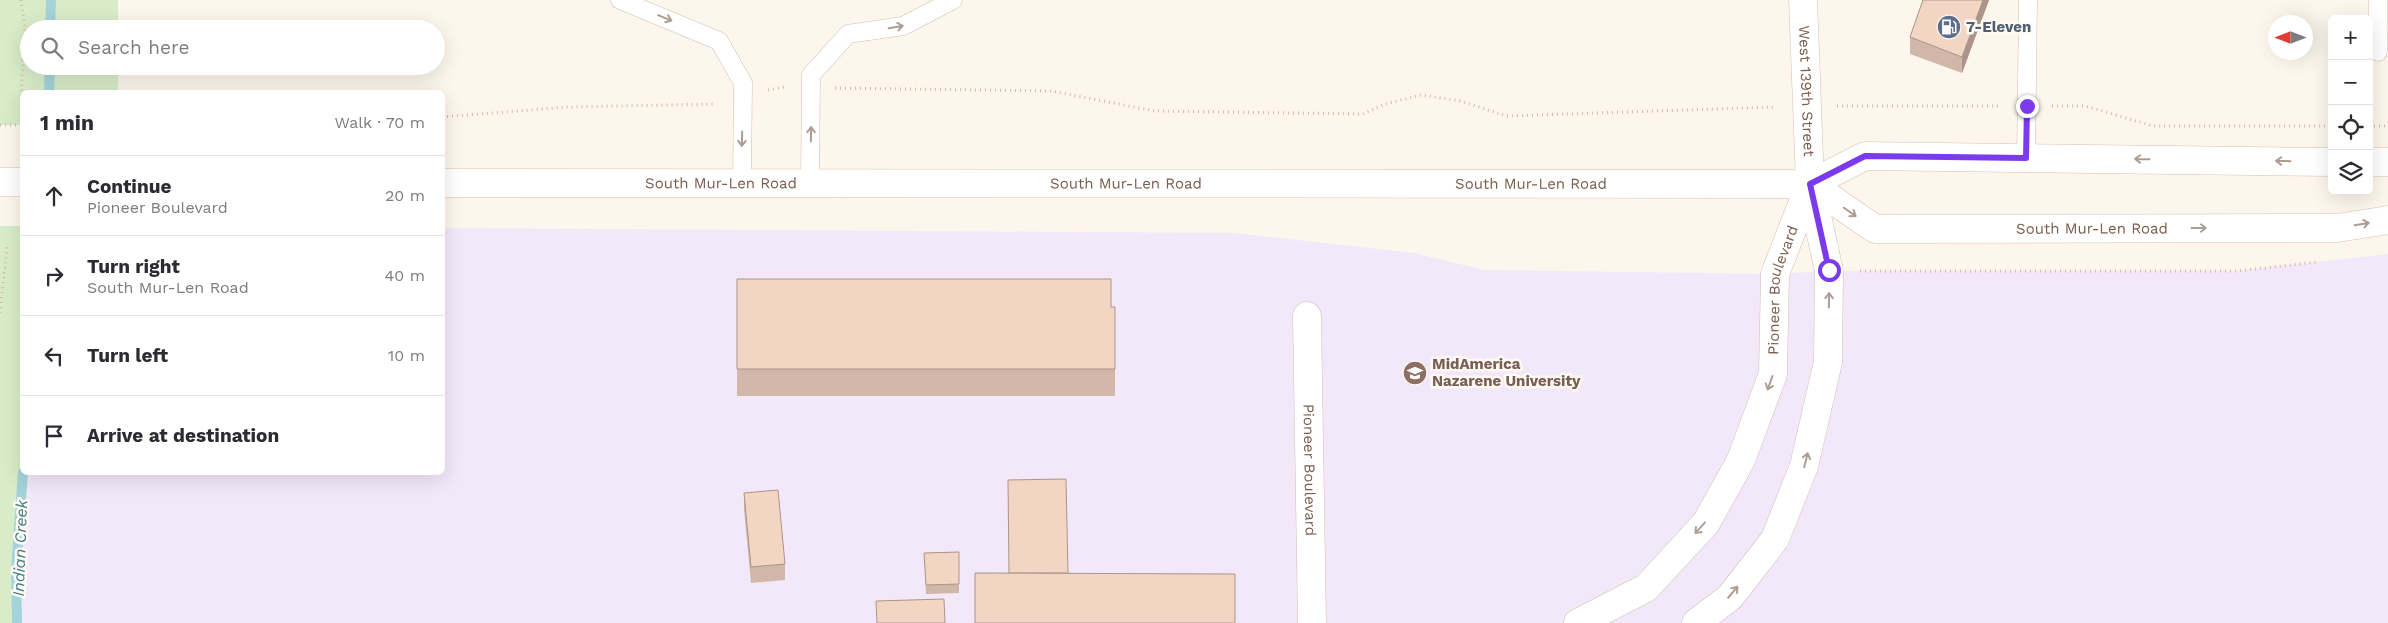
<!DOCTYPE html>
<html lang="en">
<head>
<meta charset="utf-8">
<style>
	body { margin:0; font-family:"Work Sans",sans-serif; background:#f2f2f3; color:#2b2b33 }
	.controls { position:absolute; right:15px; top:15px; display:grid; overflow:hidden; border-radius:8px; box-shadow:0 5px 20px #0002 }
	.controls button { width:45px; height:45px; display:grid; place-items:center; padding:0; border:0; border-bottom:1px solid #e1e1e2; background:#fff; color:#2b2b33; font:25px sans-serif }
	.compass { position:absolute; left:2268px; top:15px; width:45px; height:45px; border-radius:50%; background:#fff; box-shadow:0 5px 20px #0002; rotate:270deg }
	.stop { position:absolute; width:15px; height:15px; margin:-11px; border:4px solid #7c3aed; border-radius:50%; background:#fff }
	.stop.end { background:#7c3aed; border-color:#fff; box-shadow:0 1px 5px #0008 }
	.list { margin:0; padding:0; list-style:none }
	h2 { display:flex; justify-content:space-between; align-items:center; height:65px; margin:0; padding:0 20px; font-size:21px }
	h2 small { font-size:16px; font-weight:400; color:#7c7c81 }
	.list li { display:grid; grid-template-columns:32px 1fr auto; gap:15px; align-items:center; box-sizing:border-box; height:80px; padding:0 20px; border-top:1px solid #e1e1e2 }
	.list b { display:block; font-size:19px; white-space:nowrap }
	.list p { margin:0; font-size:16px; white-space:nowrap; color:#7c7c81 }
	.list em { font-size:16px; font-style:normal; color:#7c7c81 }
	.icon { flex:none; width:28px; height:28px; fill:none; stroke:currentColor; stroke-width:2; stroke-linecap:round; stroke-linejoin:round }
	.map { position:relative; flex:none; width:2388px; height:623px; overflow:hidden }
	.search { position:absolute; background:#fff; box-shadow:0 5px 20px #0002; left:20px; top:20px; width:425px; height:55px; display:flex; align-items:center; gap:12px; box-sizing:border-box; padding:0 18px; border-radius:28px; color:#7c7c81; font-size:19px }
	.panel { position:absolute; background:#fff; box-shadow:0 5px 20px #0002; left:20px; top:90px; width:425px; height:385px; border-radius:8px }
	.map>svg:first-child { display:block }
</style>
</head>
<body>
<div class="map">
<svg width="2388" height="623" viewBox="0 0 2388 623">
	<rect width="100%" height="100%" fill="#fdf6ec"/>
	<path fill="#f3e8fa" d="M443,228L1235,233L1414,253L1484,270L1775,274L1829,271H2236L2388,254V623H17L16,570L23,473L442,472Z"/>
	<g fill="#d8ecc9">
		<path d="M0,0H118V29H29V66H118V92H22V125H0Z"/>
		<path d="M0,226H22L23,473L16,570L17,623H0Z"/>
	</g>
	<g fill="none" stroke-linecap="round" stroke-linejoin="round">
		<g stroke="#a5d3da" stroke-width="10">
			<path d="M50,29L51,0"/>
			<path d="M49,92L50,66"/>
			<path d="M17,623L16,570L23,472"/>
		</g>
		<g stroke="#d1beb0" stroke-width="19">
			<g id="lane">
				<path d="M620,0L719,41L743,83L742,183"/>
				<path d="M2378,0V52"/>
				<path d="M2026,158L2028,0"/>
				<path d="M810,183L811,75L848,34L903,26L953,0"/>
			</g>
		</g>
		<g stroke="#d1beb0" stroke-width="29">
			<g id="street">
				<path id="s1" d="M1307,316L1312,623"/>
				<path id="s2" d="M1578,623L1646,588L1706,523L1741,460L1773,374L1775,274L1810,184"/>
				<path d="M1696,623L1730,597L1775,539L1804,466L1828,362L1829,271L1810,184"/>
			</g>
		</g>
		<g stroke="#d6c0b0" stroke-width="29">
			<g id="secondary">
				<path id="s3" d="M1803,0L1810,184"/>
				<path d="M2369,162H2388"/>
				<path d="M0,182H22"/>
				<path id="s4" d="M442,183L1810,184L1865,156L2332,162"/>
				<path id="s5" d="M1810,184L1875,229L2337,228L2388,220"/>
			</g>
		</g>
		<g stroke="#d9b8a5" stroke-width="3" stroke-dasharray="1 4" stroke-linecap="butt">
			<path d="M21,0L25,26L21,96"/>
			<path d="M835,88L1051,91L1155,111L1363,114L1385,104L1421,95L1460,101L1507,116L1776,107"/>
			<path d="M768,90L784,87"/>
			<path d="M1837,106H2001"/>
			<path d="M2052,106H2085L2153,126H2332"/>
			<path d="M442,117L567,107L716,104"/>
			<path d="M0,125H22"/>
			<path d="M2369,126H2388"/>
			<path d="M1860,271H2236L2318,262"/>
			<path d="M0,313L7,247"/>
		</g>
		<use href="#lane" stroke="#fff" stroke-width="18"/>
		<use href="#street" stroke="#fff" stroke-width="28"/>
		<use href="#secondary" stroke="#fff" stroke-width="28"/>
	</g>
	<g fill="#d1b7a8">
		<path d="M1923,0H1989L1962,73L1910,54V37Z"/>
		<path d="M737,279L1115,307V396H737Z"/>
		<path d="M744,493L785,564V580L751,583L744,510Z"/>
		<path d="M959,552V593L926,594L924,553Z"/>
	</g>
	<path fill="#aa9588" d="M1983,0H1989L1962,73V57Z"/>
	<g fill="#f3d5c3" stroke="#aa9588">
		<path d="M1923,0H1983L1962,57L1910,37Z"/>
		<path d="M737,279H1111V307H1115V369H737Z"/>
		<path d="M1066,479L1068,573H1009L1008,480Z"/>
		<path d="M778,490L785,564L751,567L744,493Z"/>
		<path d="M959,552V584L926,585L924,553Z"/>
		<path d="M975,573L1235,574V623H975Z"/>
		<path d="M944,599L945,623H877L876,601Z"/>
	</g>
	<defs><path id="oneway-shaft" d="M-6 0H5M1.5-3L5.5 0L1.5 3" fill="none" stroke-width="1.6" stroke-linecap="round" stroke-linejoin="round" transform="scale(1.25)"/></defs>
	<g stroke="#af9d94">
		<use href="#oneway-shaft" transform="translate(665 18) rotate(22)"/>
		<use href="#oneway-shaft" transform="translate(896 27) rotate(-10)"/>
		<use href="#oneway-shaft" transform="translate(811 134) rotate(-89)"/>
		<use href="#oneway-shaft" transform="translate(742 139) rotate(91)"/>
		<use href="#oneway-shaft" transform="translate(2142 159) rotate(-179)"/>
		<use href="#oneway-shaft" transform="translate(2283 161) rotate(-179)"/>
		<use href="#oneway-shaft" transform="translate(1850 212) rotate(35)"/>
		<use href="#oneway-shaft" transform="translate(2362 224) rotate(-10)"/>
		<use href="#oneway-shaft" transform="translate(2199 228)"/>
		<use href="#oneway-shaft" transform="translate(1829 300) rotate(-89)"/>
		<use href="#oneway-shaft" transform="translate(1770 383) rotate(110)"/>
		<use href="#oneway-shaft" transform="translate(1806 460) rotate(-76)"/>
		<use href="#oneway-shaft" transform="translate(1700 528) rotate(132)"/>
		<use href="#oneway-shaft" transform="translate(1733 592) rotate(-50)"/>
	</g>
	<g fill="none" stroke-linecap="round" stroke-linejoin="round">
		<path stroke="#7c3aed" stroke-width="6" d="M1829,270L1810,184L1865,156L2026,158L2027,106"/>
	</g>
	<defs>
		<g id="fuel-disc" transform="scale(1.25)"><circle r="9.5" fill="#5c6f8a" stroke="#fffaf3"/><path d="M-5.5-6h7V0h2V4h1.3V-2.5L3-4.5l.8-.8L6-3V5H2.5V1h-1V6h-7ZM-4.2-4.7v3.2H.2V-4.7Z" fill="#fff"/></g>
		<g id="university-disc" transform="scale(1.25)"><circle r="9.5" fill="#8d6e63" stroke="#fffaf3"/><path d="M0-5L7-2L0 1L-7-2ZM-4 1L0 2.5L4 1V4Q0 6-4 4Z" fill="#fff"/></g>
	</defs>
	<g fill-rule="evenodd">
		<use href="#fuel-disc" x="1949" y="27"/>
		<use href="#university-disc" x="1415" y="373"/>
	</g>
	<g text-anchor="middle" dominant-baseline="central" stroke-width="5" stroke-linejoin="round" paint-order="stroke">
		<g font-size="15" font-weight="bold" fill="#4e5e75" stroke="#fffaf3" text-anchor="start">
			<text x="1966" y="27">7-Eleven</text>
		</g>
		<g font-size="15" fill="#7a5c4d" stroke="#fffaf3">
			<text stroke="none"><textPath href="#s3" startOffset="91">West 139th Street</textPath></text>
			<text stroke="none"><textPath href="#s4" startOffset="279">South Mur-Len Road</textPath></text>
			<text stroke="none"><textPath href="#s4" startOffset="684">South Mur-Len Road</textPath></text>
			<text stroke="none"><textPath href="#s4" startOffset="1089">South Mur-Len Road</textPath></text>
			<text stroke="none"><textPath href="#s5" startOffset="296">South Mur-Len Road</textPath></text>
			<text stroke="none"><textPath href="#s2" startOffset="414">Pioneer Boulevard</textPath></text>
			<text stroke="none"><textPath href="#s1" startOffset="154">Pioneer Boulevard</textPath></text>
		</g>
		<g font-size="15" font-weight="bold" fill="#785e54" stroke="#fffaf3" text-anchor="start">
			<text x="1432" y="364">MidAmerica<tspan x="1432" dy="17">Nazarene University</tspan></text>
		</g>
		<g font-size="16" font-style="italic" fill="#437c86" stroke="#fffaf3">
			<text transform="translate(20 548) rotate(-88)">Indian Creek</text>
		</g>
	</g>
</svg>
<div class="controls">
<button>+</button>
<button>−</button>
<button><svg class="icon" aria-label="locate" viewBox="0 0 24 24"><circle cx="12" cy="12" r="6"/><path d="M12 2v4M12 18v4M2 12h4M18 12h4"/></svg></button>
<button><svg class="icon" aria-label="layers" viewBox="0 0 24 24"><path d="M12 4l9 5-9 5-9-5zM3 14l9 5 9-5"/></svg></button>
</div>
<svg class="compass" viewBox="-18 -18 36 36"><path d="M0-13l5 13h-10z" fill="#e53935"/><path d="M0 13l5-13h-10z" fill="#7c7c81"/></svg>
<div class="stop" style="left:1829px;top:270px"></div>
<div class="stop end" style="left:2027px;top:106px"></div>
<div class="search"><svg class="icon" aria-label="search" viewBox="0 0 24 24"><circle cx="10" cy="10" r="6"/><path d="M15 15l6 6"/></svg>Search here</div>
<section class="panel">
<h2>1 min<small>Walk · 70 m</small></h2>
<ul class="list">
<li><svg class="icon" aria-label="ahead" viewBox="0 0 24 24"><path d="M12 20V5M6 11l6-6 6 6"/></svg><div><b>Continue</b><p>Pioneer Boulevard</p></div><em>20 m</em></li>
<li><svg class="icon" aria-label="right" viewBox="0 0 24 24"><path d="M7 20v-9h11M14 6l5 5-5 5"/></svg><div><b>Turn right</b><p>South Mur-Len Road</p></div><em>40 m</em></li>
<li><svg class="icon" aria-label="left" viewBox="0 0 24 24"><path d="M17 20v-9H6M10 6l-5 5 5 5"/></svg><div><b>Turn left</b></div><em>10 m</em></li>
<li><svg class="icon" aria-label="arrive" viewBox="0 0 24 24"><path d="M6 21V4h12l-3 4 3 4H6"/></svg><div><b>Arrive at destination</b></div></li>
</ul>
</section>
</div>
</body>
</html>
